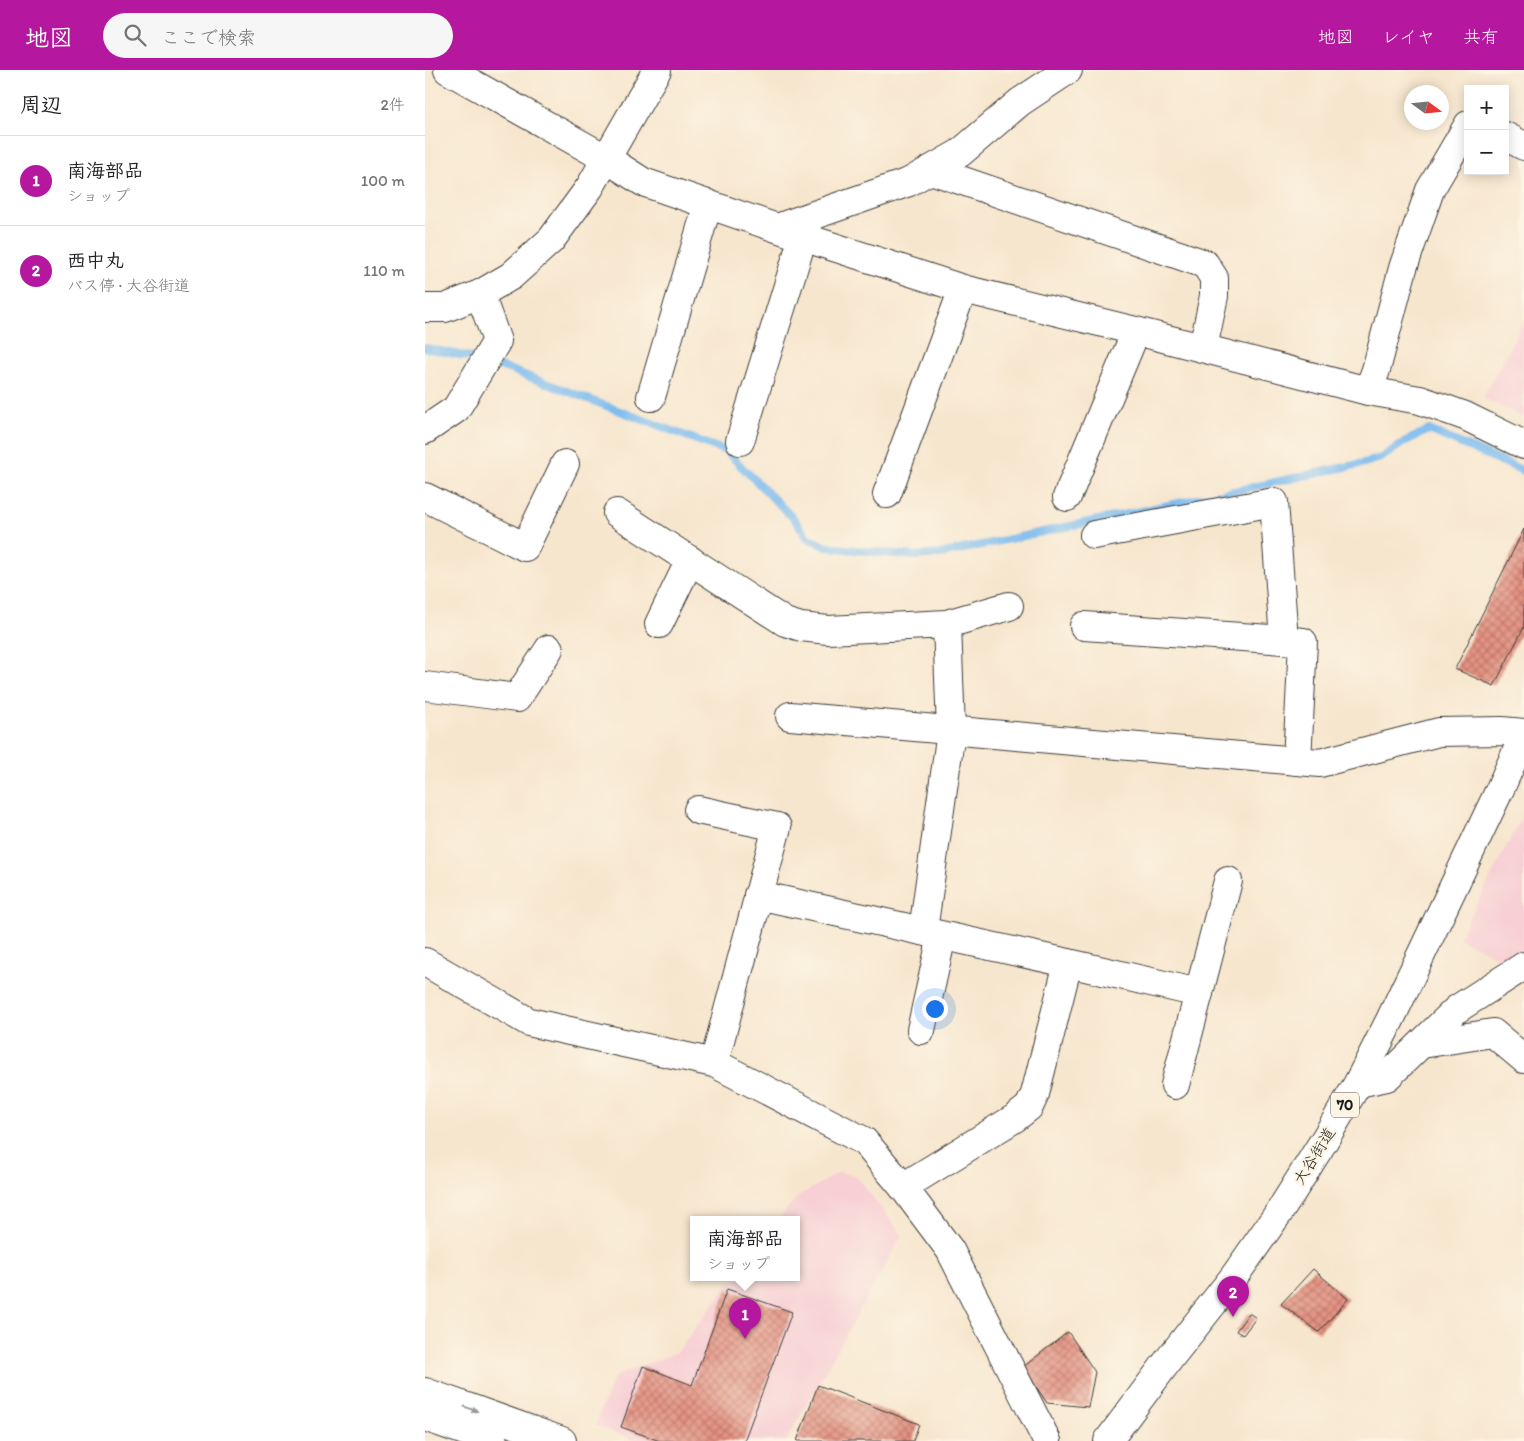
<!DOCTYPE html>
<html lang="ja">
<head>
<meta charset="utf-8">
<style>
	body { margin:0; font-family:Itim,"Klee One",sans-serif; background:#f6f6f6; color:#202124 }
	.controls { position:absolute; right:15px; top:15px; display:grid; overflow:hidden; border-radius:0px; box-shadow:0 2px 12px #0003 }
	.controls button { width:45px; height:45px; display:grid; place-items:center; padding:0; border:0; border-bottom:1px solid #e0e0e0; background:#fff; color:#202124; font:25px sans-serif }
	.compass { position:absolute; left:979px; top:15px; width:45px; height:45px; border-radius:50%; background:#fff; box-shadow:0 2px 12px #0003; rotate:105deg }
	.you { position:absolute; left:509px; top:938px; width:18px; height:18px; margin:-12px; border:4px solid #fff; border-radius:50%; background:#1a73e8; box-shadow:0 0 0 8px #1a73e833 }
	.badge { display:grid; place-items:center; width:32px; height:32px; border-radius:50%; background:#b5179e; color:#fff; font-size:16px; font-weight:700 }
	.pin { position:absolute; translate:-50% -41px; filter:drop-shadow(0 1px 2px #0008) }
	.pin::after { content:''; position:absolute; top:26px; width:18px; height:15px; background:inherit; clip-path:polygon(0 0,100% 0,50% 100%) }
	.popup { position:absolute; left:265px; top:1146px; width:110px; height:65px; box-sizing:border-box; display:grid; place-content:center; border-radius:0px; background:#fff; filter:drop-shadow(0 1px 4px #0005); font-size:16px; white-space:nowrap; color:#757577 }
	.popup b { font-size:19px; color:#202124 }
	.popup::after { content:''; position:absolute; left:50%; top:100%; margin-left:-10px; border:10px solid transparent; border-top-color:#fff }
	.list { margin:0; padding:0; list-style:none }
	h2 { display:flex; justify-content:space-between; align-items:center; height:65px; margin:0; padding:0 20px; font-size:21px }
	h2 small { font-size:16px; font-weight:400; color:#757577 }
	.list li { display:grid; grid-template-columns:32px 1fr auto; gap:15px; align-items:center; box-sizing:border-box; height:90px; padding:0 20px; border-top:1px solid #e0e0e0 }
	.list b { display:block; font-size:19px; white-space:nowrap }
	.list p { margin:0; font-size:16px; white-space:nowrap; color:#757577 }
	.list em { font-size:16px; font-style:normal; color:#757577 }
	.icon { flex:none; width:28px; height:28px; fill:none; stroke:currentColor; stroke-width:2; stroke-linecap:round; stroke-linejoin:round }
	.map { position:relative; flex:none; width:1099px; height:1371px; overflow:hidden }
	header { display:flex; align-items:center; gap:30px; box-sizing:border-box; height:70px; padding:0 25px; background:#b5179e; color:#fff }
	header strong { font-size:24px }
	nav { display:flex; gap:28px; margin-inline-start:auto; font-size:18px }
	.search { width:350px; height:45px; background:#f6f6f6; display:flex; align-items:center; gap:12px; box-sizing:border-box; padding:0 18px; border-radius:28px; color:#757577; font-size:19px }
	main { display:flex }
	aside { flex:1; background:#fff }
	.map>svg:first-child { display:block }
</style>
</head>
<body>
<header>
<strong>地図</strong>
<div class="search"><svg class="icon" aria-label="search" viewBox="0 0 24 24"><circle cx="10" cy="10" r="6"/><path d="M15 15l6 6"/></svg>ここで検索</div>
<nav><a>地図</a><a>レイヤ</a><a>共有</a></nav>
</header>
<main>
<aside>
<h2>周辺<small>2件</small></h2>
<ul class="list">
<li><span class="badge">1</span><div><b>南海部品</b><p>ショップ</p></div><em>100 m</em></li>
<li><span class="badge">2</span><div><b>西中丸</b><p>バス停 · 大谷街道</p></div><em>110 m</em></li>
</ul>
</aside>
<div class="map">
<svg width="1099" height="1371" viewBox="0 0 1099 1371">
	<defs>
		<pattern id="building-cross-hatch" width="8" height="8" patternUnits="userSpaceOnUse" patternTransform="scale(1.25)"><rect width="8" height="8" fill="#e59382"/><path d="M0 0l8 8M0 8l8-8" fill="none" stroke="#b9776a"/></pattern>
	</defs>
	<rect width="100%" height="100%" fill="#fcf5e5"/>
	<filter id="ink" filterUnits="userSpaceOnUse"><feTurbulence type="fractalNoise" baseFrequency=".02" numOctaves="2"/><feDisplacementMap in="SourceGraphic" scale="10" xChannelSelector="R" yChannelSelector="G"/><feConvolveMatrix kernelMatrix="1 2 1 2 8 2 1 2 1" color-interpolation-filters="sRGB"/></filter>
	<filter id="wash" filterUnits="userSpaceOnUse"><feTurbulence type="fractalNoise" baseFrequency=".0096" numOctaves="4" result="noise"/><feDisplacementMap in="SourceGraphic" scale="20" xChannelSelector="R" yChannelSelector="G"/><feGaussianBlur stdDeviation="1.12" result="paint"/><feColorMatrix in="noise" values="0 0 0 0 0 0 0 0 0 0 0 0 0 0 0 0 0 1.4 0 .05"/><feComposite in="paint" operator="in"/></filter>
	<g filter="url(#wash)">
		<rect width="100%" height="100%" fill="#f7e6ce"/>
		<g fill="#f7cfd4">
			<path d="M1099,250V348L1058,328Z"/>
			<path d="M1099,743V880L1082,892L1034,868Z"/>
			<path d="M414,1102L431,1106L477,1165L361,1371H212L170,1355L189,1307L252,1282L308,1208H371V1150H353L371,1128Z"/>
		</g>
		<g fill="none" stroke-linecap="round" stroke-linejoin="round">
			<path stroke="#7bbbef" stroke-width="8" d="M0,278L45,287L86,300L301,381L369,449L383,468L402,477L489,486L515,484L939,393L956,388L981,371L1004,360L1099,401"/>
		</g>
		<g id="blocks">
			<g fill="url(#building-cross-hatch)">
				<path d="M1099,459V557L1069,616L1030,599Z"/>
				<path d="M888,1199L923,1229L894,1262L856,1234Z"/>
				<path d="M302,1219L367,1242L319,1371H235L196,1357L218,1296L267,1315Z"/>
				<path d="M824,1243L831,1248L818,1265L811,1261Z"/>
				<path d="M643,1262L670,1302L663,1337L622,1333L598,1297Z"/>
				<path d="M393,1315L494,1354L488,1371H372Z"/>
			</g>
		</g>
	</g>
	<g filter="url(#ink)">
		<use href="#blocks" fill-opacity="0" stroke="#3d3a37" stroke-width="1"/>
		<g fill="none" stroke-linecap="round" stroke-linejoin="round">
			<g stroke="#3d3a37" stroke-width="30">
				<g id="minor">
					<path d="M23,0L182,89L218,112L378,167L538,219L711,261L943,321L995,330L1040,346L1099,375"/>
					<path d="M1080,66L1099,76"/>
					<path d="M506,100L780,194L789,208V226L778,278"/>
					<path d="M352,158L484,112L535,83L595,32L643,0"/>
					<path d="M0,238H20L55,224L86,206L126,170L165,117L232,0"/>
					<path d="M943,321L951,300L978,198L1005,120L1043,55"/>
					<path d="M226,327L283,134"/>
					<path d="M0,360L31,339L72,271L55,224"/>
					<path d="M315,371L378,167"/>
					<path d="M462,424L538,219"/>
					<path d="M0,427L100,477L140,394"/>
					<path d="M642,427L711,261"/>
					<path d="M192,443L360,552L376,557L403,560L522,554L584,536"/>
					<path d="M669,465L849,432L859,570L878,572L872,691"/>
					<path d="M234,554L265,490"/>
					<path d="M659,556L859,570"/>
					<path d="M0,616L92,628L124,579"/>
					<path d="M365,646L895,693L1014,662L1077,661L1099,663"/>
					<path d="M273,740L352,757L289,993"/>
					<path d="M333,825L643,893L774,923"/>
					<path d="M498,861L526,661L522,554"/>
					<path d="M0,892L104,952L289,993L439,1071L478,1117L525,1180L622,1371"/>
					<path d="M496,960L517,866"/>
					<path d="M997,974L1068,963L1099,989"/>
					<path d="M933,1013L962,1007L1032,939L1099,896"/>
					<path d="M750,1015L803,811"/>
					<path d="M478,1117L590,1048L604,1037L610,1024L643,893"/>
				</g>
			</g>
			<g stroke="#3d3a37" stroke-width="30">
				<g id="major">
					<path d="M0,1322L137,1371"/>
					<path d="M0,1347L68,1371"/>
					<path d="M683,1371L745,1288L808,1208L855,1141L900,1069L933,1013L965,950L1075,719L1099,665"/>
				</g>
			</g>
			<use href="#minor" stroke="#fff" stroke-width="28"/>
			<use href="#major" stroke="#fff" stroke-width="28"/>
		</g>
		<defs><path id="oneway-solid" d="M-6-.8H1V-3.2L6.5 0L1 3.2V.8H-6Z" transform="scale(1.25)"/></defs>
		<use fill="#999" href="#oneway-solid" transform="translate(46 1339) rotate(20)"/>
	</g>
	<g text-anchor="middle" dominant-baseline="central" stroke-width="5" stroke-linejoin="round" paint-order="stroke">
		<rect fill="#fcf5e5" stroke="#5f5d58" stroke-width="1" x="906" y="1022.5" width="28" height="25" rx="4"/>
		<g font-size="15" font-weight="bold" fill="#1c1c1c">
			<text x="920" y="1035">70</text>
		</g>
		<g font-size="16" fill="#1c1c1c" stroke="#fcf5e5">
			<text transform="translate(889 1086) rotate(-58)">大谷街道</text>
		</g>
	</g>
</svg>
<div class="controls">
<button>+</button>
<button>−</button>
</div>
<svg class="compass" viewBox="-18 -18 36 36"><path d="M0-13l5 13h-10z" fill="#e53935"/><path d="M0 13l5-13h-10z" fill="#757577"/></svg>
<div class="you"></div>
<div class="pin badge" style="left:320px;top:1269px">1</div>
<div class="popup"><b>南海部品</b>ショップ</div>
<div class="pin badge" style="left:808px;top:1247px">2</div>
</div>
</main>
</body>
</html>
